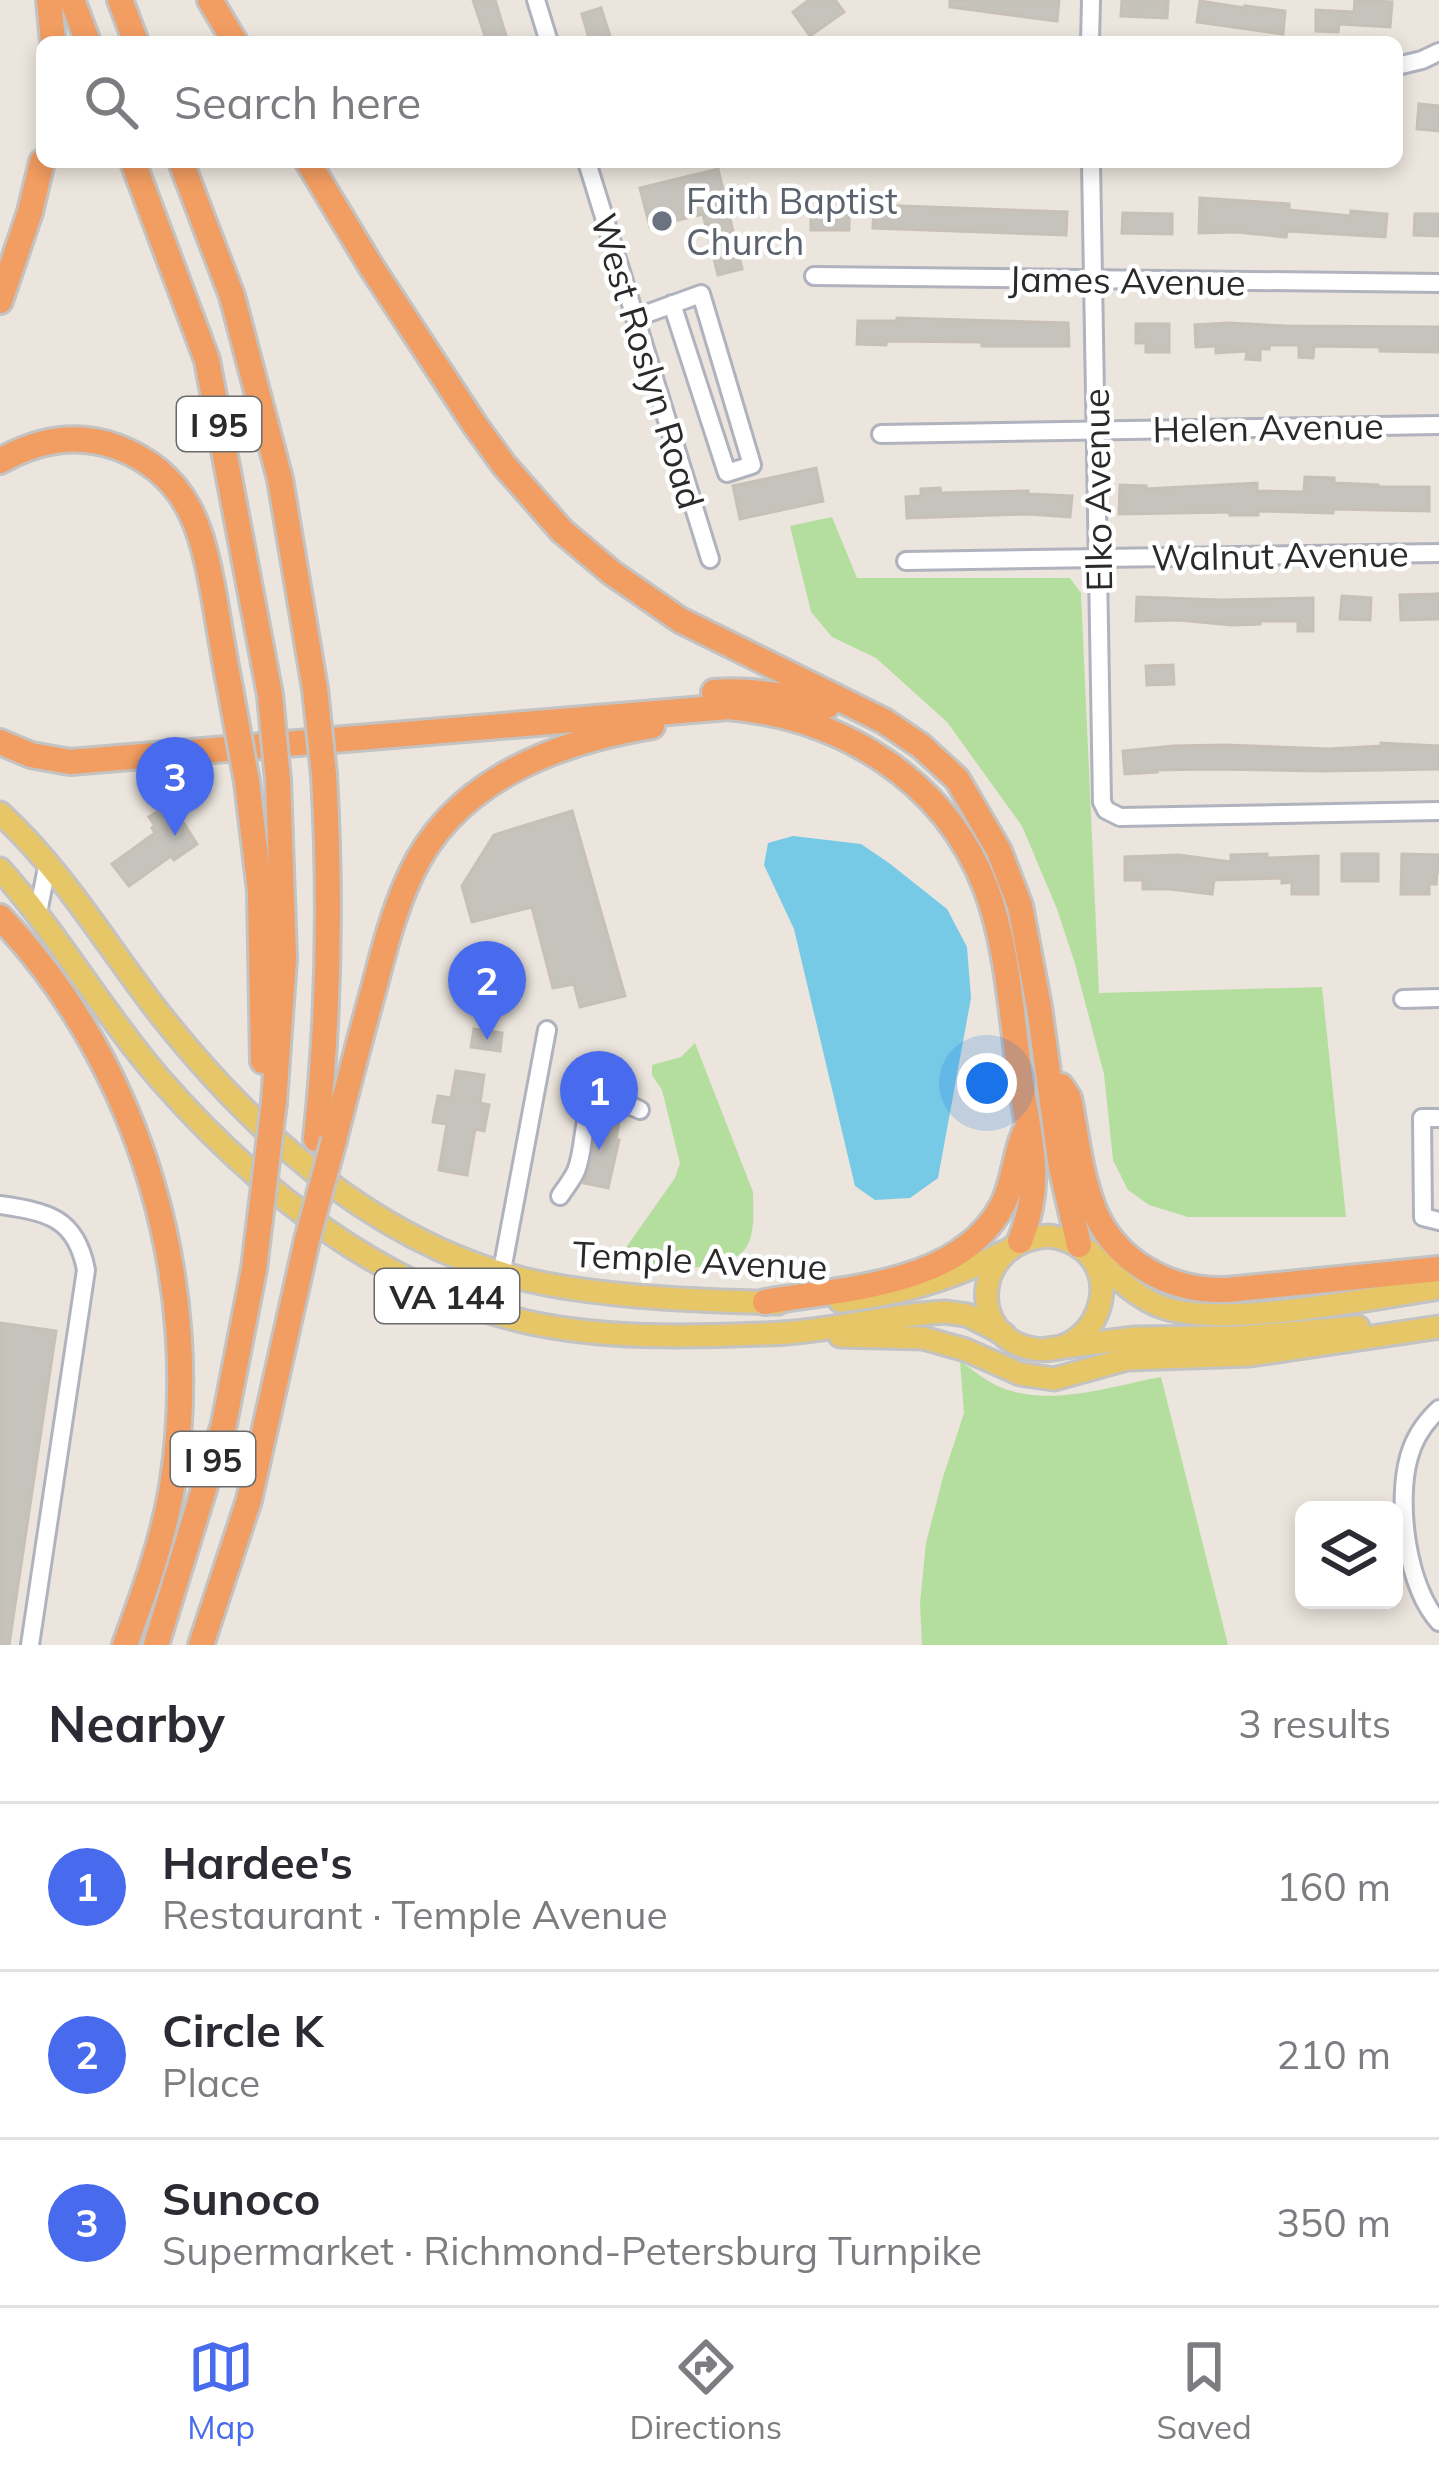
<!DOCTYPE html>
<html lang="en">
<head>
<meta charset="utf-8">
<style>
	body { margin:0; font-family:Mulish,sans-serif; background:#f2f2f3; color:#2b2b33 }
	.controls { position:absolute; right:36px; bottom:36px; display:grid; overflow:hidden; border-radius:18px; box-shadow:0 6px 18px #0003 }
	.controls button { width:108px; height:108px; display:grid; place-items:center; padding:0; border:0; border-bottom:3px solid #e1e1e2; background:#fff; color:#2b2b33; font:60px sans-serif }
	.you { position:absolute; left:987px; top:1083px; width:42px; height:42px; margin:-30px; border:9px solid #fff; border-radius:50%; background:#1a73e8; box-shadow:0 0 0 18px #1a73e833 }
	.badge { display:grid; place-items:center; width:78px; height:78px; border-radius:50%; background:#486aec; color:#fff; font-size:39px; font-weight:700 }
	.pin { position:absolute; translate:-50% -99px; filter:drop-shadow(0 3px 6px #0008) }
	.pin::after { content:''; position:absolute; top:63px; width:42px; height:36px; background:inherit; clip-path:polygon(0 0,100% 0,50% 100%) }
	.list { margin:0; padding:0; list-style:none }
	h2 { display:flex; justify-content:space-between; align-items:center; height:156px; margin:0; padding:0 48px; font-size:51px }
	h2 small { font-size:39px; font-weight:400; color:#7c7c81 }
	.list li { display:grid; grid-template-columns:78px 1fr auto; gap:36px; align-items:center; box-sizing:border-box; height:168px; padding:0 48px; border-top:3px solid #e1e1e2 }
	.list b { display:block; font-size:45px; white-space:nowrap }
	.list p { margin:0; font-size:39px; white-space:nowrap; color:#7c7c81 }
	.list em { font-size:39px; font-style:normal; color:#7c7c81 }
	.icon { flex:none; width:66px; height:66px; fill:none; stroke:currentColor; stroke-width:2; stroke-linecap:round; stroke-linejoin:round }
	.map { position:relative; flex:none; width:1439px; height:1645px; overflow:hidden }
	.search { position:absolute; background:#fff; box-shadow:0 6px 18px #0003; left:36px; right:36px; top:36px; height:132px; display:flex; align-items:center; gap:30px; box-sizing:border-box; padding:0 42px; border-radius:18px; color:#7c7c81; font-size:45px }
	.sheet { height:660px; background:#fff }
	nav { display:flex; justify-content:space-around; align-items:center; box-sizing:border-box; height:168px; border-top:3px solid #e1e1e2; background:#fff; font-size:33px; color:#7c7c81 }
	nav a { display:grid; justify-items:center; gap:6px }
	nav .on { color:#486aec }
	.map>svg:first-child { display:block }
</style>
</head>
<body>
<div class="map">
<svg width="1439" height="1645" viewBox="0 0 1439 1645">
	<rect width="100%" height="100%" fill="#ebe5dd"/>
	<g fill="#b4de9d">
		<path d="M832,517L857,578H1070L1081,593L1099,993L1322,987L1346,1217H1188L1149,1205L1128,1190L1113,1160L1104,1074L1075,964L1057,909L1022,826L947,722L876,658L832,637L811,612L790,526Z"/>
		<path d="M695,1043L753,1192C753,1210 756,1234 745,1249C726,1276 634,1270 607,1257L625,1249L675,1178L680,1163L662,1090L652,1075V1065L681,1057Z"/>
		<path d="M960,1361C973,1370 986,1381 1000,1387C1050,1408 1111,1386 1161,1377L1228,1645H922L920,1603L926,1543L943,1477L964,1413Z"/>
	</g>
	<path fill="#77cae5" d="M793,836L861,844L889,863L947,909L967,947L971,998L938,1178L910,1198L875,1200L855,1186L794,929L764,865L768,843Z"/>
	<g fill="#c6c2bc" stroke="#c6c0b7" stroke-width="3">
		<path d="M473,0H495L508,42H487Z"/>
		<path d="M809,0H835L844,12L810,36L793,12Z"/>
		<path d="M950,0H1059L1057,21L950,7Z"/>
		<path d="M1122,0H1168L1167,18L1121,16Z"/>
		<path d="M1355,0L1392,2L1390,27L1339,24L1338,32L1316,31V10L1354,12Z"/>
		<path d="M1200,1L1245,8V6L1285,11L1283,34L1197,22Z"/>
		<path d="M601,8L610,36L590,42L582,14Z"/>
		<path d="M1419,104L1439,106V131L1417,129Z"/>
		<path d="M718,169L742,269L718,275L703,214L650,227L640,188Z"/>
		<path d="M1200,198L1289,204V210L1351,216V211L1387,214L1385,237L1287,231L1286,237L1236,232L1199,233Z"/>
		<path d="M874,205L1067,212L1066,235L873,228Z"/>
		<path d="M849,208V230H811V209Z"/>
		<path d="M1123,213L1172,214V234L1122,233Z"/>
		<path d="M1415,214H1439V236L1414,235Z"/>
		<path d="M897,318L1068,323L1069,346H982V342L886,341V345L857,344L858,321H897Z"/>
		<path d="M1229,323L1286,326L1439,327V352L1380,351V347L1314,346L1313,358L1299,357V345H1269V349H1260V360L1246,359L1247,351L1216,353V346L1196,347L1195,325Z"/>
		<path d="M1136,324H1169V352H1146V343H1136Z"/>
		<path d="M816,468L823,501L740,519L733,486Z"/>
		<path d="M1305,477L1334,478V483L1378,485V487H1429V511L1333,509V513L1258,511V515H1230V512L1119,514L1120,485L1146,486V489L1257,483V491L1304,492Z"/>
		<path d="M940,488L941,493L1028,491V494L1072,496L1070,517L1028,514L907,518L906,497L921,496V489Z"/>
		<path d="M1439,594V619L1401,620L1400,595Z"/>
		<path d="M1342,596L1371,598L1370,620L1340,619Z"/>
		<path d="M1137,597L1220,600L1313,598V631H1298V621H1260V624L1232,625L1178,620L1136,621Z"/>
		<path d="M1173,665L1174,684L1147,685L1146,666Z"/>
		<path d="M1381,743L1439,746V769L1322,771L1209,769L1157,770V772L1125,774L1123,751L1173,746L1225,745L1328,749L1381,746Z"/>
		<path d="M160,810L167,820L177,813L197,844L174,860L171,856L129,886L112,864L155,833L152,828L155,826L149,817Z"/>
		<path d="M572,811L625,996L580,1007L574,984L553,988L532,907L472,922L462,886L494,835Z"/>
		<path d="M1267,854V858L1318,856V894H1292V882L1282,883V878L1214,880L1212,894L1170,889H1143V880H1125V857L1179,855L1231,862V855Z"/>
		<rect x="1342" y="854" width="36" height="27"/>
		<path d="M1402,854L1439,855V872H1437L1436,884H1429V894H1401Z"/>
		<path d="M474,1029L502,1033L500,1051L471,1047Z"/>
		<path d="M456,1071L484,1075L480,1103L489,1105L484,1131L475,1129L467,1175L439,1170L447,1124L433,1122L438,1096L451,1098Z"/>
		<path d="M600,1119L619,1122L616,1140H619L608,1188L584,1183L592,1160Z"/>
		<path d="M0,1323L56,1331L9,1645H0Z"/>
	</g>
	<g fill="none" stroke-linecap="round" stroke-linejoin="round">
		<g stroke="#b0b3bd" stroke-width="22">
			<g id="minor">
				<path d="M536,0L549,42"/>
				<path d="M1090,42L1091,0"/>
				<path d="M1397,66L1422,60L1439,52"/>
				<path d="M587,162L710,559"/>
				<path d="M1091,162L1102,802L1106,810L1120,817L1439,811"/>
				<path d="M814,276L1439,283"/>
				<path d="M635,318L701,294L752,465L727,473L672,304"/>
				<path d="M881,434L1439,425"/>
				<path d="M906,561L1439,553"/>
				<path d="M38,913L48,862"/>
				<path d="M1403,999L1439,998"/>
				<path d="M1439,1118H1422L1423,1217L1439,1221"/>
				<path d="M560,1196C565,1188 572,1180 576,1171C591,1135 572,1076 640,1110"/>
				<path d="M0,1205C47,1212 76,1217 86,1270L30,1645"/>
				<path d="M494,1313L547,1030"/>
				<path d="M1439,1409C1425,1422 1414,1438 1409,1457C1396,1502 1407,1587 1439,1622"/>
			</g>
		</g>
		<g stroke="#c3c3c3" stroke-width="27">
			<g id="major">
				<path d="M0,813C64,872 106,945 159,1013C252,1131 374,1241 523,1279C602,1298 697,1300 778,1303"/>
				<path d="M0,869C59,935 102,1012 160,1079C255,1188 383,1290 527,1322C603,1339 686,1337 764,1334C824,1333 884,1315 945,1312L967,1315L1004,1334"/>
				<path d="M1050,1236C1135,1250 1105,1359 1034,1349C965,1338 972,1239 1050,1236Z"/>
				<path d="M1089,1251C1111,1272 1133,1296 1162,1307C1223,1329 1372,1298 1439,1288"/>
				<path d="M840,1301C898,1295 951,1280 1004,1252"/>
				<path d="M840,1336L923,1338L966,1350L1020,1374L1054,1379L1127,1359L1250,1355L1439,1327"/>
				<path d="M1048,1349L1135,1338L1240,1337L1358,1327"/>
			</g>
		</g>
		<g stroke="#c3c3c3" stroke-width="30">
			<g id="highway">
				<path d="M49,0L53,42"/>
				<path d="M72,0L88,42"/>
				<path d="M120,0L136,42"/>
				<path d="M210,0L235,42"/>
				<path d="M133,162L207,360L270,695"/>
				<path d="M181,162L232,296L280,479L315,689"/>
				<path d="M308,162L372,268L475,425L504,465L562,531L612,573L680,620L884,721L921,746L957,779L999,851L1020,906L1039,1007L1061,1167L1079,1245"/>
				<path d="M0,301L30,212L42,162"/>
				<path d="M0,461C37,440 76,432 117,447C188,474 202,528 214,596C219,626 224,657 230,688"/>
				<path d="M714,692C753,689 790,696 827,706"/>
				<path d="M0,742L31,755L70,762L728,707C841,717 944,779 986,888C1007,944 1011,1009 1019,1069C1027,1134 1046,1178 1020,1241"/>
				<path d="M247,782L260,891L263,1061"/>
				<path d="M0,917C142,1066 204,1285 172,1487C163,1541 144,1593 125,1645"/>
				<path d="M1061,1086L1069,1098C1076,1134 1080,1173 1093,1207C1114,1262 1170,1292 1227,1290L1439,1269"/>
				<path d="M274,1102L284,959L278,780"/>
				<path d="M316,1139C329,1017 331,897 324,775"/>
				<path d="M334,1140C347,1089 360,1038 374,988C384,949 394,910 411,874C455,779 557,742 652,726"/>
				<path d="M765,1302C844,1288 959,1286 1002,1206C1014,1184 1014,1158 1024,1134"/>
				<path d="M156,1645L224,1424L254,1269"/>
				<path d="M201,1645L249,1500L307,1240"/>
			</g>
		</g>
		<use href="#minor" stroke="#fff" stroke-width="16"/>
		<use href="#major" stroke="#e6c667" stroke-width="21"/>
		<use href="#highway" stroke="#f29d61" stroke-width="24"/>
		<g stroke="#c3c3c3" stroke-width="30" stroke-linecap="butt">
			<g id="highway-bridge">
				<path d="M230,688L247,782"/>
				<path d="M315,689L324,775"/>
				<path d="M270,695L278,780"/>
				<path d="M307,1240L334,1140"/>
				<path d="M254,1269L274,1102"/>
			</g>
		</g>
		<use href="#highway-bridge" stroke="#f29d61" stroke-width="24"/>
	</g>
	<circle fill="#6b7280" stroke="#fff" stroke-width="4.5" cx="662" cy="221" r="12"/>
	<g text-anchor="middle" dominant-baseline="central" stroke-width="9" stroke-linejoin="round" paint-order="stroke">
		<g fill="#fff" stroke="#6a6a6a" stroke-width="3">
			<rect x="177" y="397" width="84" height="54" rx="9"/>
			<rect x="375" y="1269" width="144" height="54" rx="9"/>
			<rect x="171" y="1432" width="84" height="54" rx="9"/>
		</g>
		<g font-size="33" font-weight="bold" fill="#2a2a2a">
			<text x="219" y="424">I 95</text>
			<text x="447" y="1296">VA 144</text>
			<text x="213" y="1459">I 95</text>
		</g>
		<g font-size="36" fill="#5b616d" stroke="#fff" text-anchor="start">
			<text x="686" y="200">Faith Baptist<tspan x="686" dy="41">Church</tspan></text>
		</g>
		<g font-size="36" fill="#2a2a2a" stroke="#fff">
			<text transform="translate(1127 280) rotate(1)">James Avenue</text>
			<text transform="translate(648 361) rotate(73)">West Roslyn Road</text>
			<text transform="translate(1268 427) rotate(-1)">Helen Avenue</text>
			<text transform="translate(1097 490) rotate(-91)">Elko Avenue</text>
			<text transform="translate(1280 555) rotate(-1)">Walnut Avenue</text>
			<text transform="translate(700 1260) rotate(3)">Temple Avenue</text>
		</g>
	</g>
</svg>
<div class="controls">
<button><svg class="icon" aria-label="layers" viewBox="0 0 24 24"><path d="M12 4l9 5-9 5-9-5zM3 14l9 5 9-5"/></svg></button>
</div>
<div class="you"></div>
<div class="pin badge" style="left:599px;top:1150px">1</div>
<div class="pin badge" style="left:487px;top:1040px">2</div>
<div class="pin badge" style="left:175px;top:836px">3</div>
<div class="search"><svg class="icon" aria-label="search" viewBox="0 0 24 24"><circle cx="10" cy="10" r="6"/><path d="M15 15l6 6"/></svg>Search here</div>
</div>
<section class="sheet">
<h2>Nearby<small>3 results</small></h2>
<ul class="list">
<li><span class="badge">1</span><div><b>Hardee's</b><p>Restaurant · Temple Avenue</p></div><em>160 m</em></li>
<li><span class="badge">2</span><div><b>Circle K</b><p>Place</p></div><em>210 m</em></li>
<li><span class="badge">3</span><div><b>Sunoco</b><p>Supermarket · Richmond-Petersburg Turnpike</p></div><em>350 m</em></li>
</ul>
</section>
<nav>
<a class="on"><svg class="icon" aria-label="map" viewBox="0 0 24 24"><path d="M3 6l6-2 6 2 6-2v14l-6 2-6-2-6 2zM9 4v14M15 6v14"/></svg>Map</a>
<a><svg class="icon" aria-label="directions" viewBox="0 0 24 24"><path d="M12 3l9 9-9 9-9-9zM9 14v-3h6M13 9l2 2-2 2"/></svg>Directions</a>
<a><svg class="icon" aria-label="saved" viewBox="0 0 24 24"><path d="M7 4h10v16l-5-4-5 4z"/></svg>Saved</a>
</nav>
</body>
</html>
